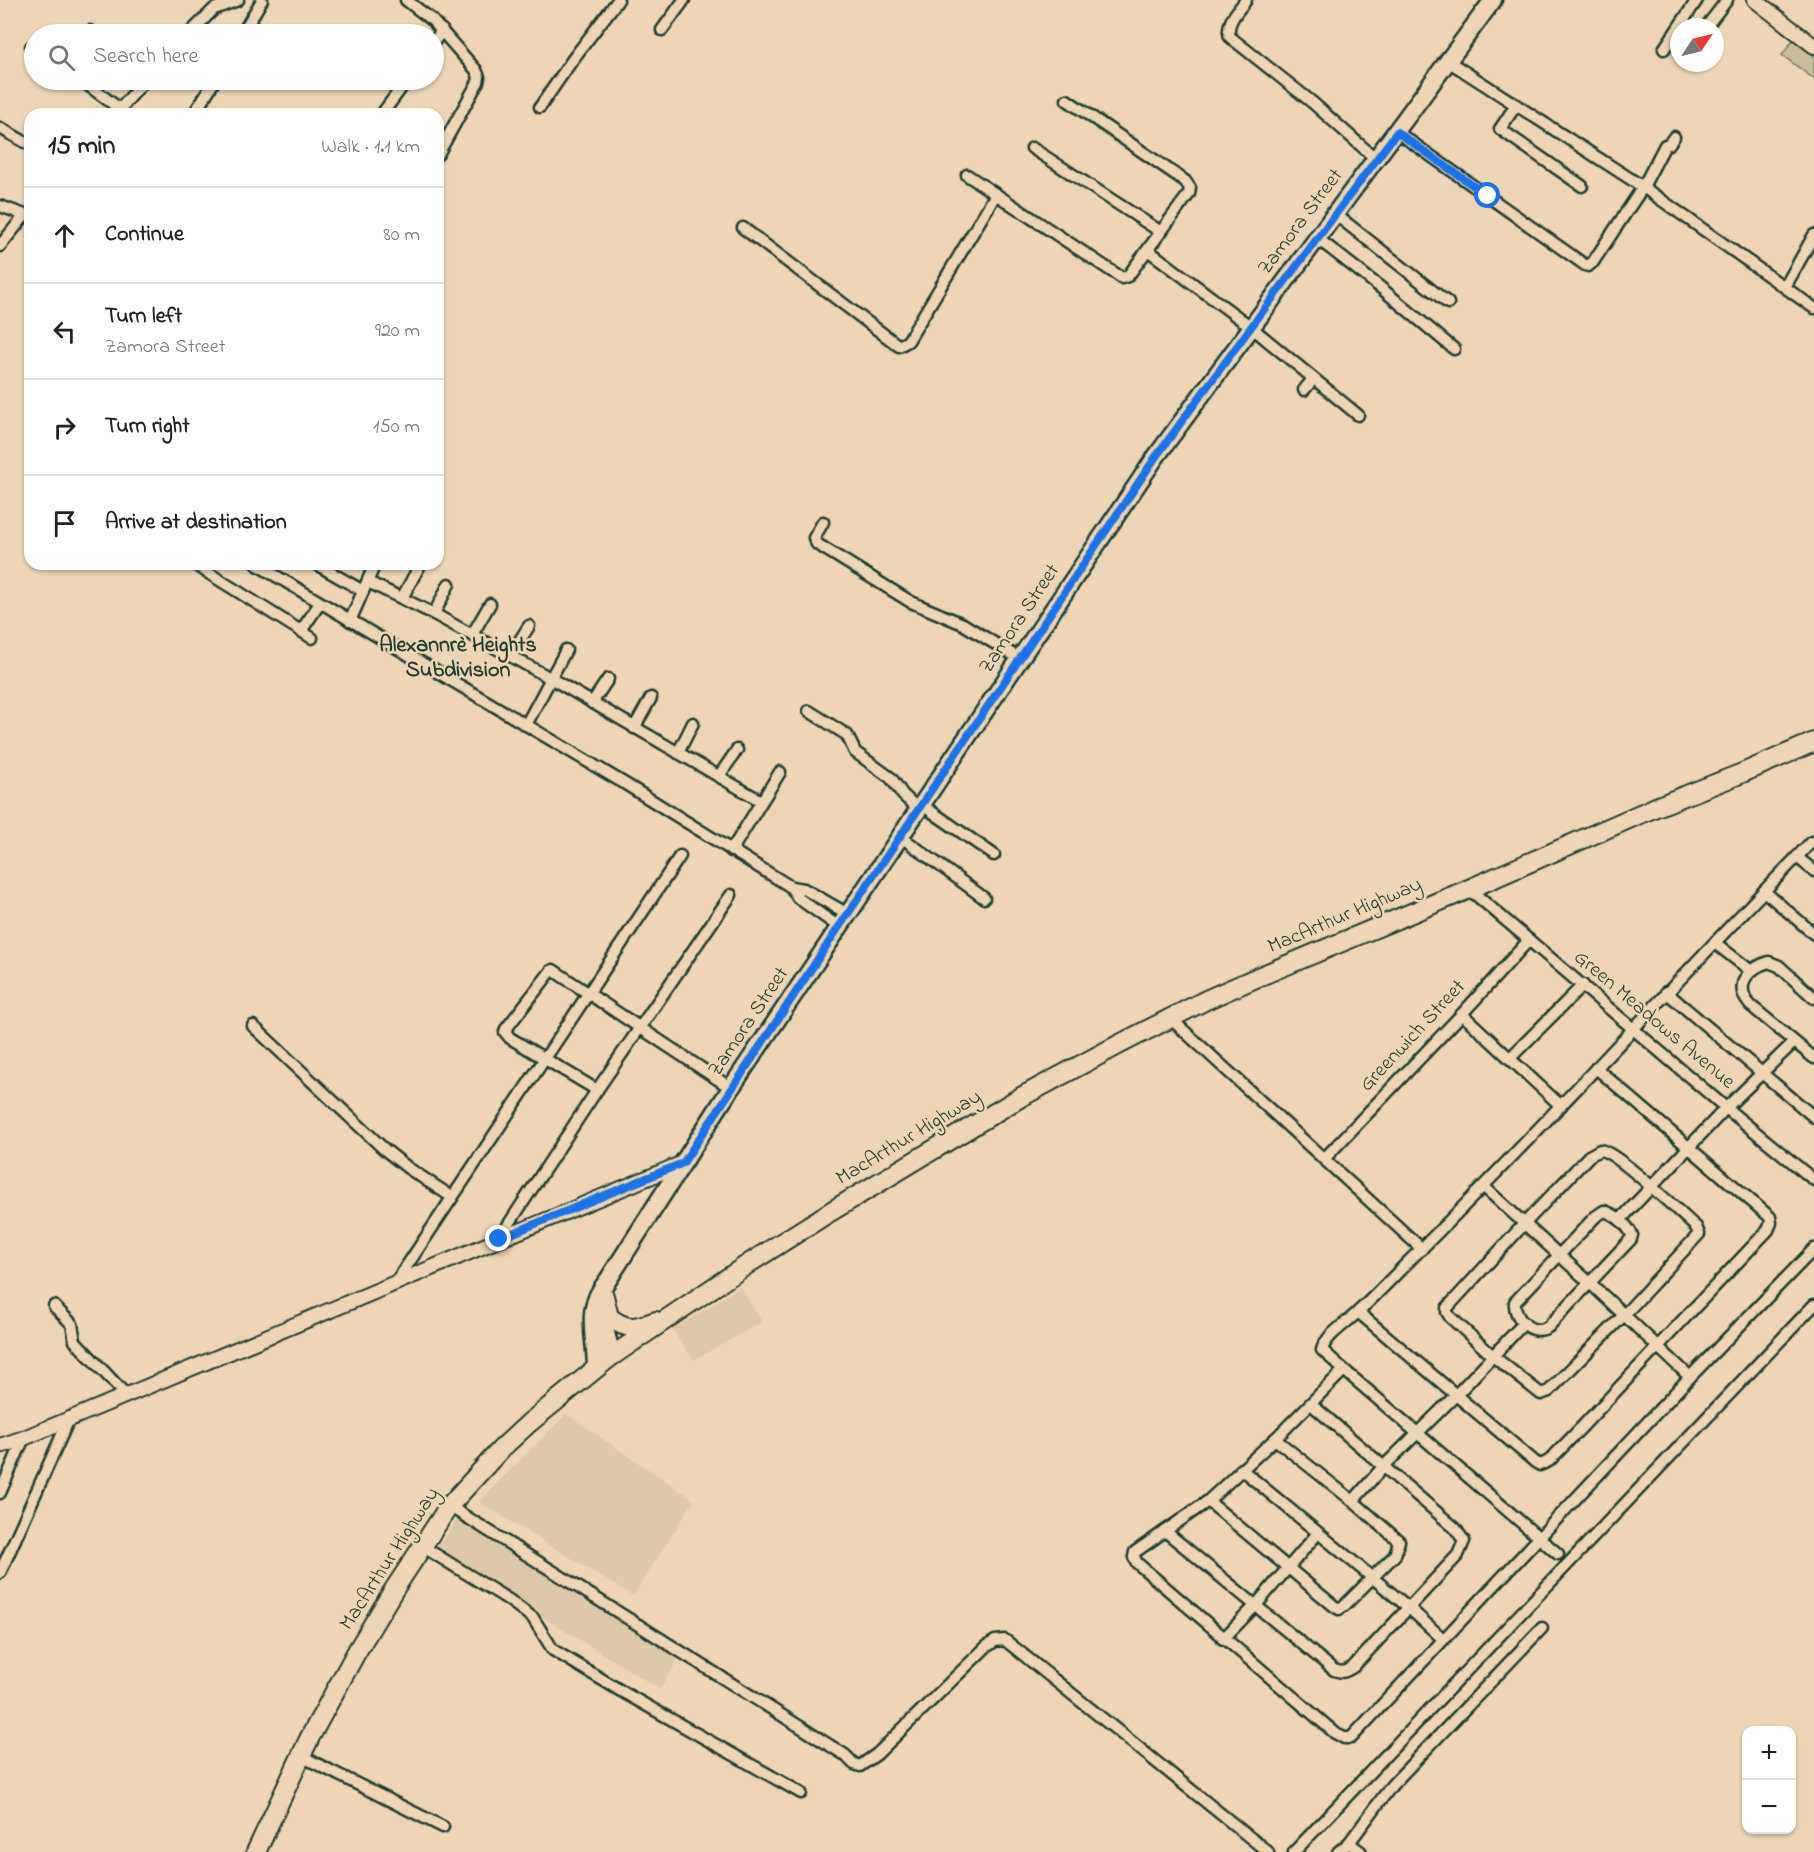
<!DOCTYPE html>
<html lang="en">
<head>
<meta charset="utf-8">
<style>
	body { margin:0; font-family:"Indie Flower",sans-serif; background:#f6f6f6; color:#222 }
	.controls { position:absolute; right:18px; bottom:18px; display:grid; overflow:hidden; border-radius:12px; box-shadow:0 2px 4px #0004 }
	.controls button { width:54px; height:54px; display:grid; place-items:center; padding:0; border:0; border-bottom:2px solid #e0e0e0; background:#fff; color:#222; font:30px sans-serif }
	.compass { position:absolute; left:1670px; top:18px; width:54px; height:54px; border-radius:50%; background:#fff; box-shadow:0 2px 4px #0004; rotate:55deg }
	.stop { position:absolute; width:18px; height:18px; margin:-14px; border:4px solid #1a73e8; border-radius:50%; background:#fff }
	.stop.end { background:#1a73e8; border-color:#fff; box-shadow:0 2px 6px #0008 }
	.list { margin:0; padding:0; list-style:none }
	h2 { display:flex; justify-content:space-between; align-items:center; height:78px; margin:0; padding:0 24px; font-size:26px }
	h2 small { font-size:20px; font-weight:400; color:#767676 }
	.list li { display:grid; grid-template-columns:39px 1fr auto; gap:18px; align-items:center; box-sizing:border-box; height:96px; padding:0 24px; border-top:2px solid #e0e0e0 }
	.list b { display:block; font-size:22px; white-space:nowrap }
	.list p { margin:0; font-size:20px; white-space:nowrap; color:#767676 }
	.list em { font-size:20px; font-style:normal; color:#767676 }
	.icon { flex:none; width:33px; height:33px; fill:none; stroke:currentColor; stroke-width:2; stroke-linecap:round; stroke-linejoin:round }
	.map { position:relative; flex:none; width:1814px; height:1852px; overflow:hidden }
	.search { position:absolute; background:#fff; box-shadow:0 2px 4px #0004; left:24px; top:24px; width:420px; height:66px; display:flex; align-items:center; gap:15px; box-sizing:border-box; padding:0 21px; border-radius:33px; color:#767676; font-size:22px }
	.panel { position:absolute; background:#fff; box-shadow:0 2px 4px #0004; left:24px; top:108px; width:420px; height:462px; border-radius:18px }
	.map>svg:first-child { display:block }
</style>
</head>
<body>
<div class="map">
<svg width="1814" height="1852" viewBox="0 0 1814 1852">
	<rect width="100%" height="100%" fill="#edd5b5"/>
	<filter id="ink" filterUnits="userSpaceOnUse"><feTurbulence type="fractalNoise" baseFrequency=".0167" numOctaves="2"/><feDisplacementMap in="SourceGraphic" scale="12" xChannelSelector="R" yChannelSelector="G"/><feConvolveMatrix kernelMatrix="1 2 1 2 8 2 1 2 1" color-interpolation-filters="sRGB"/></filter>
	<g filter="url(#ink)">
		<g fill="#dcc8aa">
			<path d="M740,1287L762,1322L694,1360L672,1330Z"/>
			<path d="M566,1414L694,1500L633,1596L479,1502Z"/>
			<path d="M462,1513L681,1654L660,1689L435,1551Z"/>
		</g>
		<path fill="#cbbca0" stroke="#757c6a" stroke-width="1.5" d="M1793,40L1814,56V79L1782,55Z"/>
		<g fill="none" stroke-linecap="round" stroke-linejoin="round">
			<g stroke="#1f3d34" stroke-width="15">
				<g id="street">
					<path d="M406,0L432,20L476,70L479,77L478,82L438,154"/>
					<path d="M1246,0C1238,11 1225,23 1230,37L1313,103L1376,159"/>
					<path d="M1706,27L1727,0"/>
					<path d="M662,30L684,0"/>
					<path d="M90,31L92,34"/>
					<path d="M189,34L214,9L238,0"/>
					<path d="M242,34L262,0"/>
					<path d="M434,42L442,30"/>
					<path d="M31,47L34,49"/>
					<path d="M1664,49L1697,0"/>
					<path d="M1448,61L1643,187L1814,308"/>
					<path d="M81,80L120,109"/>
					<path d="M1516,105L1500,129L1582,186"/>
					<path d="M540,107L573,59L618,0"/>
					<path d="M116,114L145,80"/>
					<path d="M194,114L215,80"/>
					<path d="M382,114L407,80"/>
					<path d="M0,128L30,145"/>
					<path d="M1397,132L1585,265L1588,266L1593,262L1643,187L1665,145L1669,144L1674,137"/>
					<path d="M1032,148L1161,232"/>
					<path d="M967,175L1122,278L1128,276L1189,194L1190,188L1185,181L1067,100"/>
					<path d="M0,206L25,215L0,246"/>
					<path d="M1335,214L1448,303"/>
					<path d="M743,228L899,346L908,341L996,194"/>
					<path d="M1317,238L1381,288L1454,349"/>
					<path d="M1149,251L1251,327L1358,415"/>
					<path d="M1785,287L1814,235"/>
					<path d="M1304,390L1313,379"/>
					<path d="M823,522L814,538L817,544L911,602L963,624L1020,659"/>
					<path d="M194,564L312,638"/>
					<path d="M256,564L627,785L791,887L804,889L848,914"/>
					<path d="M316,564L363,591"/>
					<path d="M368,582L434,614L552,679L761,801"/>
					<path d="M402,598L420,565"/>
					<path d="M434,614L449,584"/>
					<path d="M350,621L375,564"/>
					<path d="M301,631L320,603"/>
					<path d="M472,635L490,604"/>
					<path d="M510,656L529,626"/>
					<path d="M592,703L608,679"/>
					<path d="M809,711L847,735L855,752L891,778L903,795L918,809"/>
					<path d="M526,725L566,650"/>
					<path d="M634,728L651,698"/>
					<path d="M678,753L693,723"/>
					<path d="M719,776L737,750"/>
					<path d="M922,805L994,855"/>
					<path d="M900,836L984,898"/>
					<path d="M731,851L780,772"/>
					<path d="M1797,857L1811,842"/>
					<path d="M791,887L798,898L839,927"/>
					<path d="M1469,889L1726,1108L1814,1180"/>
					<path d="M1764,891L1814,934"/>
					<path d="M1715,943L1751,971"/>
					<path d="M1666,992L1814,1117"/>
					<path d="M1814,998L1779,966L1769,962C1748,968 1733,985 1750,1005L1814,1058"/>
					<path d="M1462,1014L1561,1106"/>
					<path d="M1170,1018L1422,1249"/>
					<path d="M253,1026L384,1149L408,1168L452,1197"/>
					<path d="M1510,1058L1583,985"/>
					<path d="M597,1090L510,1038L505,1032L506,1029L551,971L553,970L731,1088"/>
					<path d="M1600,1150C1616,1151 1680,1213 1696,1227L1699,1234L1624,1315L1549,1391L1541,1394L1493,1356L1450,1317L1447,1312V1308L1525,1223L1589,1156Z"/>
					<path d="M1324,1159L1462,1014L1529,940"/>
					<path d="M1484,1187L1590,1283L1690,1377"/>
					<path d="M1604,1211C1615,1214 1627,1224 1632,1235L1631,1239L1548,1327C1532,1337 1513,1318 1515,1302L1595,1217Z"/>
					<path d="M1620,1220L1726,1108L1794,1042"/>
					<path d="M499,1239L597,1090L731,895"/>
					<path d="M396,1282L680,856"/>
					<path d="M54,1306L72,1324L75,1341L126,1395"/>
					<path d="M1524,1323L1456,1395L1535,1462L1540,1465L1549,1461L1579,1430L1768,1230L1771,1223L1770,1217L1596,1068"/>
					<path d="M1344,1370L1275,1439L1208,1501L1135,1552L1134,1557L1137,1563L1335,1733L1344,1738H1351L1690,1377L1814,1249"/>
					<path d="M1241,1469L1408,1607L1443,1639"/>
					<path d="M0,1493L24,1438"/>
					<path d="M1208,1501L1334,1606L1339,1609L1345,1605L1395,1555L1399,1541L1353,1501L1275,1439"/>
					<path d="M1353,1501L1383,1467L1456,1395L1358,1312"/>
					<path d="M449,1506L845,1755L854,1764L860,1766L877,1754L986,1647L995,1641L1005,1640L1268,1852"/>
					<path d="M1165,1531L1334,1670C1342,1673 1346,1672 1353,1667L1458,1555L1464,1541L1455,1528L1311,1404"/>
					<path d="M422,1546L509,1600L533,1618L553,1650L621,1691L801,1793"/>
					<path d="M1558,1554L1344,1370L1322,1350C1326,1335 1347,1323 1359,1311C1376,1295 1393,1277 1410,1260C1543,1129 1667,990 1797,857L1814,871"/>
					<path d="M0,1573L69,1419"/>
					<path d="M1223,1639L1256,1605L1318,1533"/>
					<path d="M301,1756L443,1827"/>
					<path d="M1349,1843L1361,1852"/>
					<path d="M1294,1852L1814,1305"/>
					<path d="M1338,1852L1349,1843L1392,1785L1542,1628"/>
				</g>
			</g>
			<g stroke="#1f3d34" stroke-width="18">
				<g id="secondary">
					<path d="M1755,0L1814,46"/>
					<path d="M0,1446L24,1438L683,1163"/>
				</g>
			</g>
			<g stroke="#1f3d34" stroke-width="21">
				<g id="primary">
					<path d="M602,1304L601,1315L609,1344V1358"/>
					<path d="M596,1369C596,1334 583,1309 608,1280L731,1088L1155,458L1493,0"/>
				</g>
			</g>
			<g stroke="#1f3d34" stroke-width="22">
				<g id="highway">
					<path d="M604,1296L609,1317C627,1331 636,1328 656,1321"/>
					<path d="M256,1852L310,1737L357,1651L393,1591L449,1506L501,1449L529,1423L609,1358L751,1262L830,1212L1021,1097L1118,1045L1206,1000L1258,977L1469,889L1656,807L1740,774L1814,742"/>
				</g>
			</g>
			<use href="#street" stroke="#edd5b5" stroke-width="10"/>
			<use href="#secondary" stroke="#edd5b5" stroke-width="14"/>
			<use href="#primary" stroke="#edd5b5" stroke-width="16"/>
			<use href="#highway" stroke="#edd5b5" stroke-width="18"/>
		</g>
	</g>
	<g fill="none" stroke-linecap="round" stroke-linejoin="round" filter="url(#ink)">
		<path stroke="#1a73e8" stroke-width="8" d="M499,1239L683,1163L839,927L1155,458L1251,327L1397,132L1488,196"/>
	</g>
	<g text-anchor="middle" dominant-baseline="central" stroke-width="5" stroke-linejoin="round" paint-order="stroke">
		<g font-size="21" fill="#1f3d34" stroke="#edd5b5">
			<text transform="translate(1301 222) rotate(-53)">Zamora Street</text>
			<text transform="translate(1020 619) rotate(-56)">Zamora Street</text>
			<text transform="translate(1345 916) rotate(-23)">MacArthur Highway</text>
			<text transform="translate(1654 1020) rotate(40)">Green Meadows Avenue</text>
			<text transform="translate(749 1022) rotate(-56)">Zamora Street</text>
			<text transform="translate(1413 1036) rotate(-47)">Greenwich Street</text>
			<text transform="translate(909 1138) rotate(-31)">MacArthur Highway</text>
			<text transform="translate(390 1559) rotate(-57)">MacArthur Highway</text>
		</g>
		<g font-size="22" font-weight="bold" fill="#1f3d34" stroke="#edd5b5">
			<text x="458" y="646">Alexannrè Heights<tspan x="458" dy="25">Subdivision</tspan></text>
		</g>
	</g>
</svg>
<div class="controls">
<button>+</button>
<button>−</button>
</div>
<svg class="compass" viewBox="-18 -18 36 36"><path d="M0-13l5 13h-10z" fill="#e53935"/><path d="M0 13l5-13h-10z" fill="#767676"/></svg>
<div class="stop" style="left:1488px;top:196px"></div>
<div class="stop end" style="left:499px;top:1239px"></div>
<div class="search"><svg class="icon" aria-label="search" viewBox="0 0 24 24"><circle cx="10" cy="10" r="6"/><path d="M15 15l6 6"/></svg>Search here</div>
<section class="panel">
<h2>15 min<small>Walk · 1.1 km</small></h2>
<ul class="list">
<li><svg class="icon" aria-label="ahead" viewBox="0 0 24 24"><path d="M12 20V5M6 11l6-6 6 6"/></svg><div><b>Continue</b></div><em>80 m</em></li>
<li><svg class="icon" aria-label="left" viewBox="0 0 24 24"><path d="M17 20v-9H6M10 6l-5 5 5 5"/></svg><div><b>Turn left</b><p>Zamora Street</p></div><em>920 m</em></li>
<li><svg class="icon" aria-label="right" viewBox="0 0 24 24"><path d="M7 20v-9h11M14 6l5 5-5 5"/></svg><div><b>Turn right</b></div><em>150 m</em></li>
<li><svg class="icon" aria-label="arrive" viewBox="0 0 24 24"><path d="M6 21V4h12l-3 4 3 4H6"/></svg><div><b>Arrive at destination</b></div></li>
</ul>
</section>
</div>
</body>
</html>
